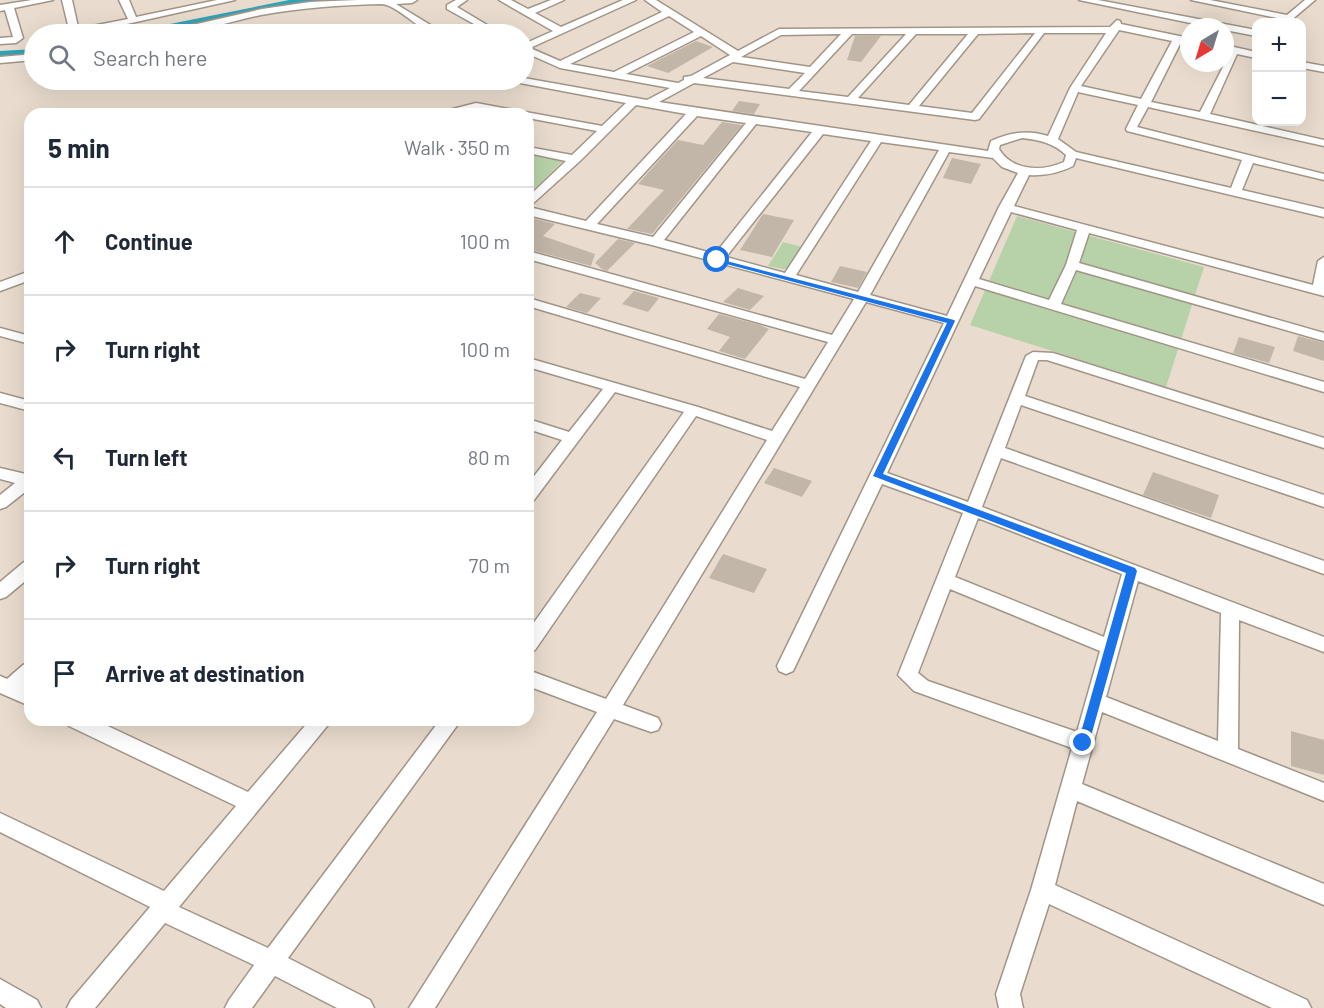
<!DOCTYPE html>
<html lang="en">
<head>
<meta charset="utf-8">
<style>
	body { margin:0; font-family:Barlow,sans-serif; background:#f2f2f3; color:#1f2937 }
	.controls { position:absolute; right:18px; top:18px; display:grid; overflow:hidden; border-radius:12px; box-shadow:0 6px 24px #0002 }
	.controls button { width:54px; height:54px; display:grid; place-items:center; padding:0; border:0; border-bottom:2px solid #e0e1e3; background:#fff; color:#1f2937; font:30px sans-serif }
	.compass { position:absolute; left:1180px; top:18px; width:54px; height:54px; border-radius:50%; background:#fff; box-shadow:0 6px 24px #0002; rotate:218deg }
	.stop { position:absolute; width:18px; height:18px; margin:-14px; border:4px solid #1a73e8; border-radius:50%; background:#fff }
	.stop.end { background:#1a73e8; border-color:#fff; box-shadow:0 2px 6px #0008 }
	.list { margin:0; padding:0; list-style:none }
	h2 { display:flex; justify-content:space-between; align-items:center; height:78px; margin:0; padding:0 24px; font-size:26px }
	h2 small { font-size:20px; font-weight:400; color:#747a83 }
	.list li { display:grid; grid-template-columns:39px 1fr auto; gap:18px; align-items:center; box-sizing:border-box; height:108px; padding:0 24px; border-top:2px solid #e0e1e3 }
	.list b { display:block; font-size:22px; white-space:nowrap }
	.list em { font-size:20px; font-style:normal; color:#747a83 }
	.icon { flex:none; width:33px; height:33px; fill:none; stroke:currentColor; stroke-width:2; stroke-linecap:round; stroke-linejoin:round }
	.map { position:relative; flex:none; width:1324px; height:1008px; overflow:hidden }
	.search { position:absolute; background:#fff; box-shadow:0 6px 24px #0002; left:24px; top:24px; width:510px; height:66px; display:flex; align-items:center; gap:15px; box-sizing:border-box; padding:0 21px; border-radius:33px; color:#747a83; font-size:22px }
	.panel { position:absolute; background:#fff; box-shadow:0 6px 24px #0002; left:24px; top:108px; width:510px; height:618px; border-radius:18px }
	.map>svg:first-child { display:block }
</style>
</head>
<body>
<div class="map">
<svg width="1324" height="1008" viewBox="0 0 1324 1008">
	<rect width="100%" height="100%" fill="#e9dcce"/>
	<g fill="#b7d2a8">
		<path d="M528,153L564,160L528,195Z"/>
		<path d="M1017,216L1204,267L1166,387L970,325Z"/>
		<path d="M783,242L803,247L788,270L768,266Z"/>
	</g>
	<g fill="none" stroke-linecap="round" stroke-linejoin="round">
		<g fill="#32a2b5" fill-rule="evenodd">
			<path d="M289,0H323L317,4L264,11L156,34H134L140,30Z"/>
			<path d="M34,49V57L0,59V51Z"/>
		</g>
	</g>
	<g fill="#c2b6a8">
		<path d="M855,36H881L861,62L847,60Z"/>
		<path d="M696,41L713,47L668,73L647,66Z"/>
		<path d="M739,101L760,104L754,114L732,111Z"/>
		<path d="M722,122L742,125L652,234L627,229L664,190L638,184L661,158L678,140L703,145Z"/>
		<path d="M952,158L981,164L971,184L943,178Z"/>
		<path d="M763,214L794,220L772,257L740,250Z"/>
		<path d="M528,217L555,224L543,236L595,254L591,266L528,249Z"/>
		<path d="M618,239L635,243L607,271L602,269L595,263Z"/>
		<path d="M840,266L867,272L858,288L831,282Z"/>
		<path d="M738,288L764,296L750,310L723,302Z"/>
		<path d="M634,291L659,298L648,312L622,304Z"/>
		<path d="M580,293L601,298L587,313L566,307Z"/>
		<path d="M719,314L760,325L769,329L745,359L719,351L730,337L707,329Z"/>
		<path d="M1298,336L1324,343V361L1293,351Z"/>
		<path d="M1239,337L1275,347L1269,363L1233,353Z"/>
		<path d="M774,468L812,481L802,497L764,483Z"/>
		<path d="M1153,472L1219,495L1211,518L1143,495Z"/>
		<path d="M723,554L767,569L754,593L709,578Z"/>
		<path d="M1291,731L1324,740V775L1291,766Z"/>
	</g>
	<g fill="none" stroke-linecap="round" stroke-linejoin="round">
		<g stroke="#a19588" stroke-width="3">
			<g id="street">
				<path d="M32,0H53L14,8L23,38L16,43L0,44V38L13,37L5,10L0,11V5Z"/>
				<path d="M62,0H72L78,27L82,28L128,19L119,0H129L136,17L217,0H235L82,34L69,29Z"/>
				<path d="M357,0H417L412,3L396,4L445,34C421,37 400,4 380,4C340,5 300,8 261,15C229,21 185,38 153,34L262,9L310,2Z"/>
				<path d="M456,0H467L457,7L502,34H492L447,9V5Z"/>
				<path d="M499,0H511L528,9L551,0H564L535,13L561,27L623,0H636L530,48L560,61L662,12L645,0H656L738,51L779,29L1110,27L1117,20L1120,21L1121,24L1189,38V44L1181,42L1151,102L1200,112L1225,63L1228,52L1225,51V45L1256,52V58L1237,54L1210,114L1324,140V146L1148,107L1137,127L1324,174V180L1253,163L1242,190L1324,209V217L1076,158L1073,166C1059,173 1044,176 1029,175L1014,206L1313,285L1318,261L1324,257V296L1089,233L1079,263L1324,333V341L1076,270L1061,304L1324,382V392L975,286L887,473L968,502L1026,356L1033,352L1053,353L1324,438V448L1047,360H1038L1025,396L1324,495V507L1021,405L1005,448L1324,561V574L1001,458L982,507L1324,637V652L1239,620L1238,749L1324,783V801L1102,712L1082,784L1324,884V905L1077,801L1055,885L1307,1000L1311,1008H1272L1049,904L1020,994L1023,1008H999L996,994L1031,890L1072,748L914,691L898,675L963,513L882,484L793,671L786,674L779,671L777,666L944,323L866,302L623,705L658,718L661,724L658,730L651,732L614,719L435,1008H409L597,712L528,686V670L606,699L767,440L696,416L535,650L528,652V631L684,412L615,392L534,500L528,502V484L562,440L528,429V419L569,432L603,389L528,367V358L698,407L772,431L800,387L528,306V298L805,379L828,342L528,259V251L832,335L854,299L652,245L528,215V197L566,161L528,153V147L572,155L597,131L528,118V114H503L476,109L458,114H440L441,112L476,103L602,126L626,103L520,83L515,80H524V78L647,100L670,88L560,68L524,52V44L553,31ZM669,16L694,32L614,72L570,64ZM1119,30L1172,41L1141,99L1081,86ZM1035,33L972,113L919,106L978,34ZM1044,33H1106L1070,88L1048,136C1027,130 1011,132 991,141L988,151L659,102L694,83L975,120L979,119ZM841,34L810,67L741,57L781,35ZM852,34H906L848,97L799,91ZM916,34H968L909,105L858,98ZM701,36L730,55L691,76L684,77V80L678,83L626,74ZM733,62L805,73L789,89L703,78ZM1078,92L1138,105L1126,129L1127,131L1242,160L1231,188L1076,152L1058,139ZM636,105L686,114L586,221L529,207L580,161ZM697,116L746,123L653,237L597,224ZM756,124L812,132L715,254L664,240ZM823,134L871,141L785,273L726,257ZM1022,138C1039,140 1054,143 1066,155L1064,162C1042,172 1012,171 999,149L1000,145ZM881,142L939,150L858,292L796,275ZM949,152L993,158L1002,167L1018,173L999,207L947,316L870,295ZM1011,212L1077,230L1066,265L1049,300L979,279ZM978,518L1122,574L1104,637L955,577ZM1138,581L1221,613L1218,741L1106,697ZM950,589L1100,651L1077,732L928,681L918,673Z"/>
				<path d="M1079,0H1098L1256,30V36L1225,30V27H1210Z"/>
				<path d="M1191,0H1210L1287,15L1305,0H1315L1289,22H1280L1282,19Z"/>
				<path d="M34,54V60L0,63V57Z"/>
				<path d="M1302,62L1324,66V72L1302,68Z"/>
				<path d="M30,271V280L0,291V282Z"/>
				<path d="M0,328L30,336V344L0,336Z"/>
				<path d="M0,393L30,401V411L0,403Z"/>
				<path d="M0,468L30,475V488L6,507L0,509V495L15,483L0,479Z"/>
				<path d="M30,561V577L6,597L0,599V582L24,562Z"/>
				<path d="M30,662V681L24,687L30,689V706L0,693V676L7,679L23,665Z"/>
				<path d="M66,720H95L248,792L310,720H332L179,907L268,948L440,720H461L288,958L370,1000L374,1008H337L275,976L252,1008H225L229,1000L254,965L165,923L95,1008H67L71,1000L150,907L0,832V813L164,891L236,806L69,726Z"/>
				<path d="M0,979L37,1000L41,1008H6L0,1004Z"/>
			</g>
		</g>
		<use href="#street" fill="#fff" fill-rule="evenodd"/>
	</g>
	<path fill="#1a73e8" d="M715,258L954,320L955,321L883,474L1135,568L1137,571L1088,747H1079L1078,743L1126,573L873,476L947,323L715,261Z"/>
</svg>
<div class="controls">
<button>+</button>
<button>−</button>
</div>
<svg class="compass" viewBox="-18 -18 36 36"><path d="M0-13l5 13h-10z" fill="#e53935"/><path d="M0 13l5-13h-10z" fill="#747a83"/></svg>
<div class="stop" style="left:717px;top:260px"></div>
<div class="stop end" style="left:1083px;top:743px"></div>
<div class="search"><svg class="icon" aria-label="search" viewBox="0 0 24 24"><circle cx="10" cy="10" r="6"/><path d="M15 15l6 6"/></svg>Search here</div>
<section class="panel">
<h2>5 min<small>Walk · 350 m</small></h2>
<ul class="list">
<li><svg class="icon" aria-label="ahead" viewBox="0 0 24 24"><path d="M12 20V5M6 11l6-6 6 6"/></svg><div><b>Continue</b></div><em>100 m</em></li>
<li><svg class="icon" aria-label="right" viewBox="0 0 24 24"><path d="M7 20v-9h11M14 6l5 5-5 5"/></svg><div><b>Turn right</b></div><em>100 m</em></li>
<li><svg class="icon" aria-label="left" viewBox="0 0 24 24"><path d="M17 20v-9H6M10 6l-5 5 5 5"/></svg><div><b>Turn left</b></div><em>80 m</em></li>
<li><svg class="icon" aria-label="right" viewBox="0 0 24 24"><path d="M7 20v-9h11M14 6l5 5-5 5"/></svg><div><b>Turn right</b></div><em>70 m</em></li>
<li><svg class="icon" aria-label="arrive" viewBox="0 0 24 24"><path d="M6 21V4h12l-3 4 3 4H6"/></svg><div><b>Arrive at destination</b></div></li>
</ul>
</section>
</div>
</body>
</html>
